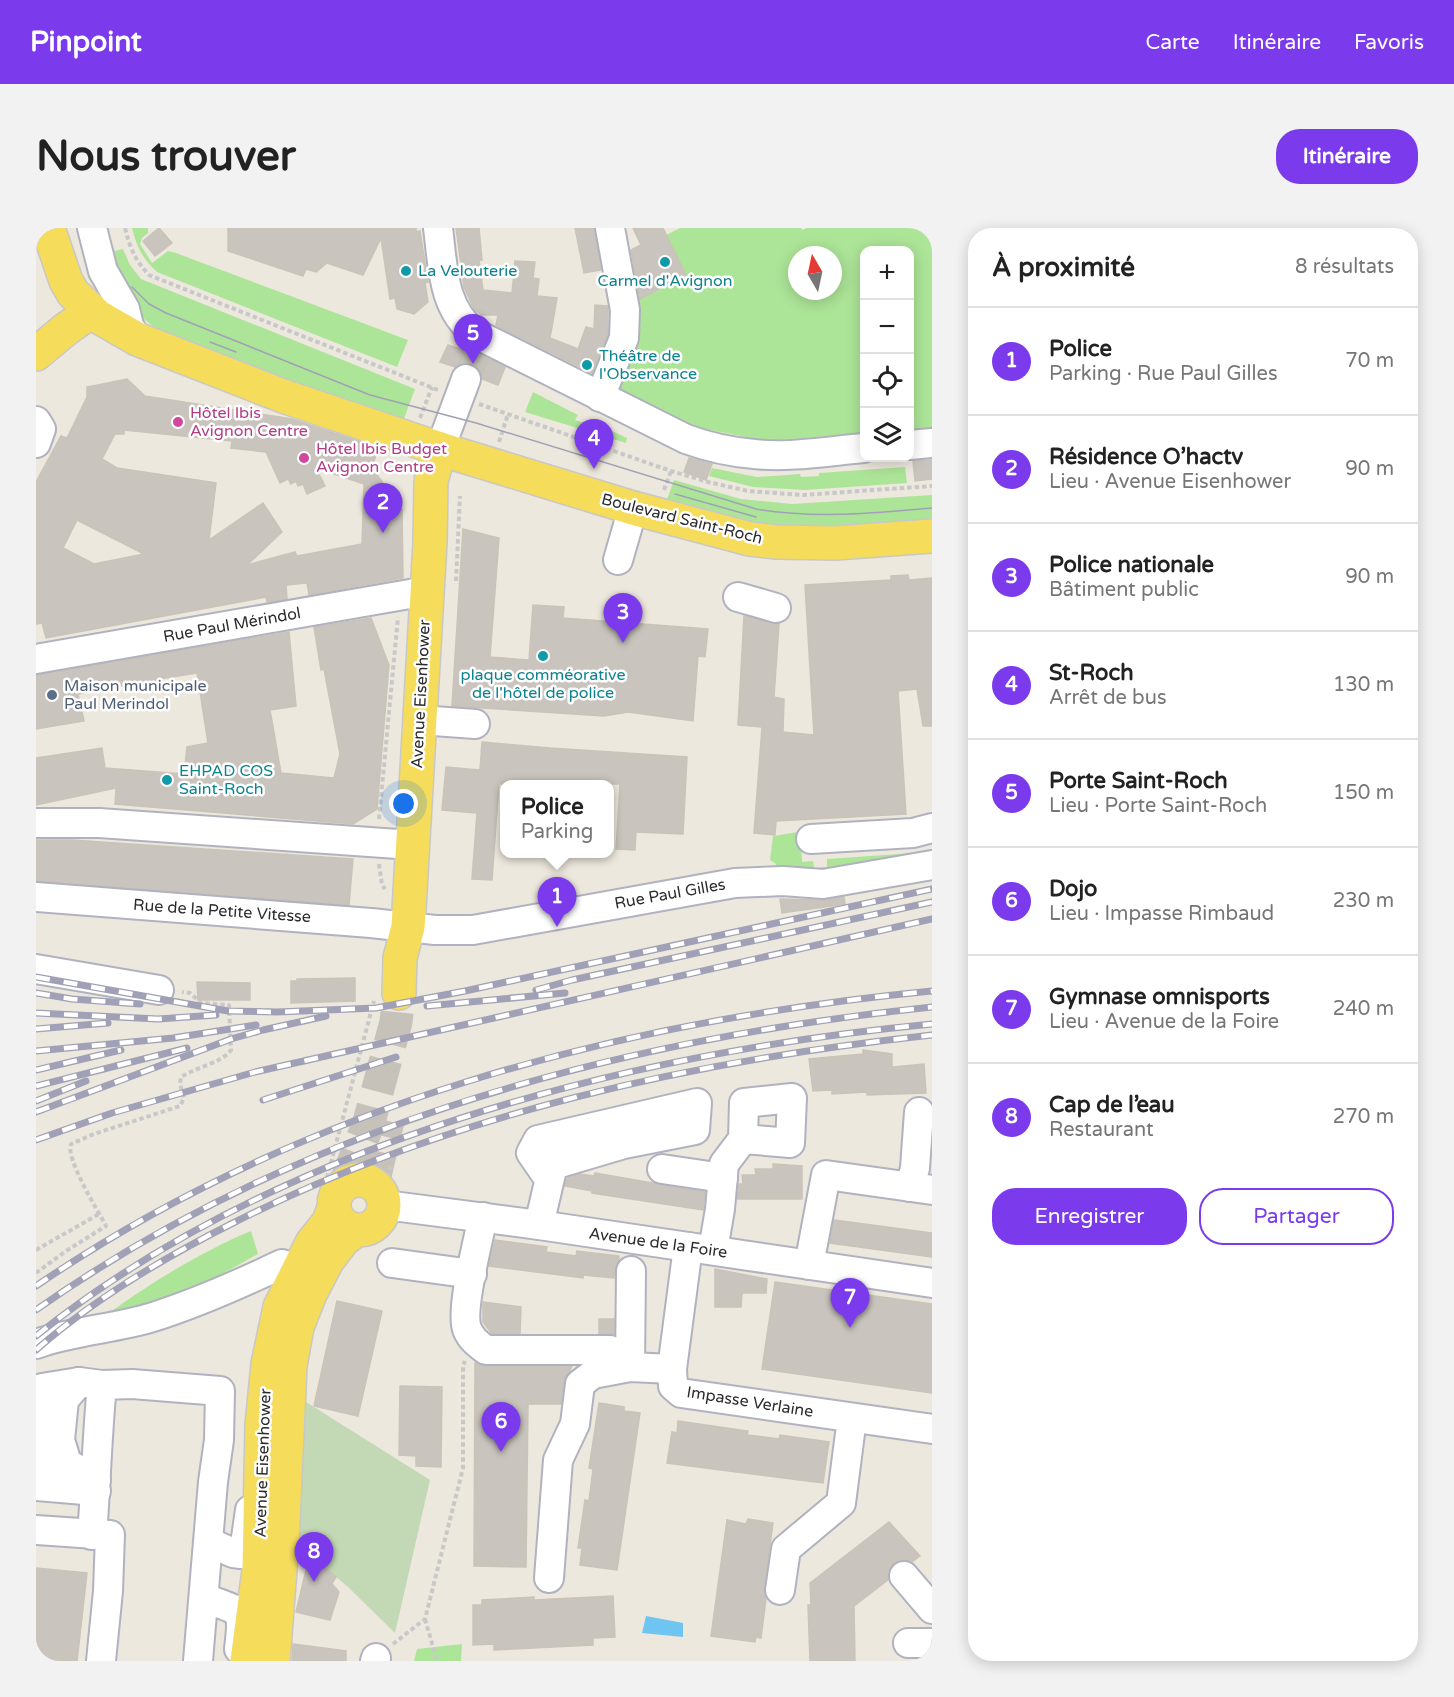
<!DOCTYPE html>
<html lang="fr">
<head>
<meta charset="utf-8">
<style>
	body { margin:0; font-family:"Varela Round",sans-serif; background:#f2f2f2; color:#222 }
	.controls { position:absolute; right:18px; top:18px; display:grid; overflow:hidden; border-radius:12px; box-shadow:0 3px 15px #0003 }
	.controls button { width:54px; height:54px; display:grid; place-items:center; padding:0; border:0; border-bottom:2px solid #e0e0e0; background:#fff; color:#222; font:30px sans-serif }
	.compass { position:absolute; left:752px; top:18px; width:54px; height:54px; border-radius:50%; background:#fff; box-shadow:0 3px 15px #0003; rotate:351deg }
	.you { position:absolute; left:368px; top:576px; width:21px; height:21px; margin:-15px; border:4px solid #fff; border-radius:50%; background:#1a73e8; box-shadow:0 0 0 9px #1a73e833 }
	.badge { display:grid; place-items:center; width:39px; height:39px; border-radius:50%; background:#7c3aed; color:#fff; font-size:20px; font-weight:700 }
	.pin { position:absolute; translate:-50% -50px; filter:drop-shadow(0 2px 3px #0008) }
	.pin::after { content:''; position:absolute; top:32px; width:21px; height:18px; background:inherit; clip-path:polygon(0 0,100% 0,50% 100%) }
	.popup { position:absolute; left:464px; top:552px; width:114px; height:78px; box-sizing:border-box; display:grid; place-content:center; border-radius:12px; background:#fff; filter:drop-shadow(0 2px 4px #0005); font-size:20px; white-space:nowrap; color:#767676 }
	.popup b { font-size:22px; color:#222 }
	.popup::after { content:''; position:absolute; left:50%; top:100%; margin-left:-12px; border:12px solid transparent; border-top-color:#fff }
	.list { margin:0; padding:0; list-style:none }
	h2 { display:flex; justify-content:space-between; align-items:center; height:78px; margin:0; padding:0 24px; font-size:26px }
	h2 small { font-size:20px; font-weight:400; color:#767676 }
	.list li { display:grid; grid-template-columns:39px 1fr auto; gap:18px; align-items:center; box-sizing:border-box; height:108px; padding:0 24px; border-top:2px solid #e0e0e0 }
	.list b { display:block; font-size:22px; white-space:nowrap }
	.list p { margin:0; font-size:20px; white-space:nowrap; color:#767676 }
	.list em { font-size:20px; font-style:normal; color:#767676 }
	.actions { display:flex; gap:12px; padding:18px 24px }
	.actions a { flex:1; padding:14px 0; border:2px solid #7c3aed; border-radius:24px; text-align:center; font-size:21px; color:#7c3aed }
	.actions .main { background:#7c3aed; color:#fff }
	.icon { flex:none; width:33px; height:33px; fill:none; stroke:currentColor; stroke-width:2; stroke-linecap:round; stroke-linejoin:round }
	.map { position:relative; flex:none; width:896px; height:1433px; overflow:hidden; border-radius:24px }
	header { display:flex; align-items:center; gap:36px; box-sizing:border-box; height:84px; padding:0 30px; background:#7c3aed; color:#fff }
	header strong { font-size:28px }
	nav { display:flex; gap:33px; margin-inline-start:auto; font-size:21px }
	.intro { display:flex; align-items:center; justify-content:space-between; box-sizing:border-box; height:144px; padding:0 36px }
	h1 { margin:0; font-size:42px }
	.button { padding:15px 27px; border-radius:24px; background:#7c3aed; color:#fff; font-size:21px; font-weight:700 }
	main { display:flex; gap:36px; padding:0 36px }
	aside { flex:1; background:#fff; border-radius:24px; box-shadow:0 3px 15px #0003 }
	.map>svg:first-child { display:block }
</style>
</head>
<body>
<header>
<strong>Pinpoint</strong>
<nav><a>Carte</a><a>Itinéraire</a><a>Favoris</a></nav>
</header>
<div class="intro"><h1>Nous trouver</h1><a class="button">Itinéraire</a></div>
<main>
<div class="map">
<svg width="896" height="1433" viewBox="0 0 896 1433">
	<rect width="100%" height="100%" fill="#ede8dd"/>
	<g fill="#ade598" fill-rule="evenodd">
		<path d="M96,0H112V5L106,10L104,16L116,35L132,23L140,25L372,112L361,139L121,44C106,30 101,19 96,0Z"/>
		<path d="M644,0H765L766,2L771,0H896V200L874,202V22H828V205L730,213L664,200L575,161L590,40L612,29L641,48L643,51L650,48L630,7ZM761,27H797V63H761Z"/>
		<path d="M87,21L94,37L105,51L379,161L366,196L134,115L118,99L104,88L68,25Z"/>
		<path d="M497,164L542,187L539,192L551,196L554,193L591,210L590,215L489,184Z"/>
		<path d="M869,239L871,255L769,262L717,259L673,248L676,240L721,249L764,246L765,249L783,248V245Z"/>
		<path d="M638,252L705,271L756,276L896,267V299L753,305L629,277Z"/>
		<path d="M762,604V612L765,613L766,634L777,633L778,640L791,639V631L878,625L879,630L791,645L739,643L740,636L734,632L737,608Z"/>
		<path d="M215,1003L222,1026L172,1054L60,1095C104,1061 164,1024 215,1003Z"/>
		<path d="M426,1416L425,1433H378L381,1421Z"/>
	</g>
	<path fill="#c3d8b4" d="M270,1174L394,1252L359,1405L311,1358L261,1317Z"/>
	<path fill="#6ec5f2" d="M610,1388L647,1395V1409L606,1405Z"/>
	<g fill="#c9c4bd" stroke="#c9c4b7" stroke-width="1.5" fill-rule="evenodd">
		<path d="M123,0L136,15L119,28L107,13Z"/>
		<path d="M192,0H380V4L384,3L392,54L389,55L392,74L378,86L361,81L359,70L354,71L345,10L327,47L291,35L280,44L270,41L267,48L192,23Z"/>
		<path d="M420,0H443L446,32H443L447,62L476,65L479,33L499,34L497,50L503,51L501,68L521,70L514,110L542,121L550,99L558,101L559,77L572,78V106L556,145L465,100L460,97L462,87H446L438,81L428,59Z"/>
		<path d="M539,0H558L565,42L548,45Z"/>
		<path d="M597,0H627L650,47L604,71L595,22L605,17Z"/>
		<path d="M412,117L427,122L428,118L469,139L462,157L446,151L443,141L436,136L427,135L419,139L404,134Z"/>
		<path d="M91,151L109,168L256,191L343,220L338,233L344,240L339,244L353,264H363V281H366L367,350L273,367L271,355L250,357L251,371L231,374L230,369L10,410L6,395L0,396V254L25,208L31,210L51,169V159ZM88,202L196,213L195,220L230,224L244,255L252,251L255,256L260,253L262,258L267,256L271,266L289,258L280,240L328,256L326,316L261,328L259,324L211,337L246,304L227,275L173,312L180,255L81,240L66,231L79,206H88ZM41,292L108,326L58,336L27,320Z"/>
		<path d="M653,230L676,236L670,252L648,244Z"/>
		<path d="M896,232V251L879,253L877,233Z"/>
		<path d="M427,301L463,310L454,429L493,432L497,377L528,379L527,390L672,401L669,429L662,428L657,493L592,484L568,488L416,478Z"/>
		<path d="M872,347L873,352L896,350V498H887L881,461L862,463L870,586L740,593L739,607L718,605L726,499L702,497L708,388L743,396L738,469L748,471L747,504L778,507L769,357L855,352V348Z"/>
		<path d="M335,390L353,437L341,581L317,596L79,576L80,560L0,577V530L66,520L69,540L148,546L151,519L172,515L161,445L123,451L124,456L103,459L102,455L42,466L48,493L0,501V447L253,404L260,478L234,482L245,545L298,550L304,526L288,441L285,442L278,399Z"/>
		<path d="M446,514L514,520L651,529L647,606L600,604L599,622L580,621L584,556H463L456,652L436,651L441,585L406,582L410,539L444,542Z"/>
		<path d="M0,612H36L317,631L313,677L0,653Z"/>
		<path d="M808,669L809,676L746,685L744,671L786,672Z"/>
		<path d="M319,750V773L255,775V753H261V751Z"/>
		<path d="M161,754L214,755V772H162Z"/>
		<path d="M827,822L856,826V839L888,836L890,865L831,867V864L796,866V862L777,863L773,831L827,826Z"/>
		<path d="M737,936L766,938V971H701L703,956H707L706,947H720L719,941H737Z"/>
		<path d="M559,945L669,964L667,982L556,965V963L529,958L531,950L544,946L558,948Z"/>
		<path d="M798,992L896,1005V1029L794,1015Z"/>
		<path d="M459,1012L511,1019L510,1024L540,1028L541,1023L583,1028V1032L579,1042L578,1050L547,1047V1050L453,1038Z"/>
		<path d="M679,1041L731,1051L730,1065H706L705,1079H679Z"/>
		<path d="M739,1054L896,1076V1165L726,1141Z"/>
		<path d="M301,1073L346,1083L322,1188L278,1178Z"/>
		<path d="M447,1074L485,1079L484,1106H456L447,1094Z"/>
		<rect x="563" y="1091" width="15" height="15"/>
		<path d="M439,1135L450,1138H536L528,1154L525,1176H492L490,1339L438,1338Z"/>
		<path d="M364,1158L406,1159L405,1239L380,1238V1228L363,1227Z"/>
		<path d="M563,1175L588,1179V1183L604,1185L581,1342L544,1337L546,1320H542L549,1272L553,1273L557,1241L553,1240Z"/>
		<path d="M642,1193L712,1203L711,1207L743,1211L744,1207L793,1214L787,1255L631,1235L636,1204L641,1205Z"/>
		<path d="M712,1291L737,1295L728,1360L730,1371L725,1410L720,1409L719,1414L675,1408L691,1292L710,1296Z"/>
		<path d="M853,1294L884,1328L876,1334L866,1332L858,1335L852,1343V1352L818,1378L819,1433H774L772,1377H775L774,1355Z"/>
		<path d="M277,1330L300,1349L296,1356L303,1364L294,1392L260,1384L270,1342Z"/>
		<path d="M0,1340L51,1345L41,1433H0Z"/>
		<path d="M577,1368L579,1409L557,1410V1417L458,1422V1416L437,1417V1377H446V1372L498,1369V1372Z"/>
		<path d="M257,1416L310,1423V1433H256Z"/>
	</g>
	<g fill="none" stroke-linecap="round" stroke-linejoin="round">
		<path stroke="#c6c2b9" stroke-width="28" stroke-dasharray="28 14" stroke-linecap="butt" d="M430,151L442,123"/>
		<g stroke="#c6c2b9" stroke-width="33" stroke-dasharray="33 16" stroke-linecap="butt">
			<path d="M309,956L333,894L360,794L363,765"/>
			<path d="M337,956L352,893"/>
		</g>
		<g stroke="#b1b2bf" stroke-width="32">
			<g id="minor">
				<path d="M56,0L67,43L89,81L93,98L101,111"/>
				<path d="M402,0C407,38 406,81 440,106L650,211C672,219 694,224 718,226C752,230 793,223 828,220"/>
				<path d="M564,169L588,110L589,82L574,0"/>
				<path d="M0,193L5,201L0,215"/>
				<path d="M874,217L896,215"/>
				<path d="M404,221L430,151"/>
				<path d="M582,332L597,280"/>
				<path d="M702,369L740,380"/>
				<path d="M0,431L391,363"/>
				<path d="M384,492L439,496"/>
				<path d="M0,595H63L376,617"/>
				<path d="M775,611L877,605L896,600"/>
				<path d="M0,669L335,695L399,702H437L699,655L747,653L787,656L896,637"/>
				<path d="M0,741L123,762"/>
				<path d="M626,941L687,950"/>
				<path d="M874,959L879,940L883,884"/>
				<path d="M349,977L503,997L896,1055"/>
				<path d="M447,989C442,1013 424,1082 431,1101C435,1111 442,1116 450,1122H574"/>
				<path d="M503,997L517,937L588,916L659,902L661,875L502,912L495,925L513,951"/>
				<path d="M652,1019L636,1141L637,1158L645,1165L896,1201"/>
				<path d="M677,1022L684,981L688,936L707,911L708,875L756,870L754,915L707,911"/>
				<path d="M356,1035L436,1046"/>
				<path d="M773,1037L790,947L896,962"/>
				<path d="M0,1116C38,1102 79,1101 117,1089C161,1075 204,1056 246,1036L262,1042"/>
				<path d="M594,1139L595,1043"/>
				<path d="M0,1163L6,1160L43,1154"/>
				<path d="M8,1185L4,1210L7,1231L19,1242"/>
				<path d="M60,1252L31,1235L24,1212L28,1172L43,1154L66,1157"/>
				<path d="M0,1258L60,1263"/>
				<path d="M0,1302L74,1307L72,1363L65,1433"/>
				<path d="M56,1307C60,1257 61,1207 66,1157L96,1156L184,1163L183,1212L177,1254L162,1433"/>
				<path d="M173,1314L197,1325L205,1326L210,1310L214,1282"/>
				<path d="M868,1348L896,1381"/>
				<path d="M513,1350L522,1232L539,1196L544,1156L557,1146L594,1139L636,1141"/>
				<path d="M744,1362L750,1321L805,1275L816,1190"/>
				<path d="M168,1370C206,1384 208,1379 203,1421"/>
				<path d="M872,1415H896"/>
				<path d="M339,1433L340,1430"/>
			</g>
		</g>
		<g stroke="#c8c8c8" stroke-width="36">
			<g id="major">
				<path d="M12,0L30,53L37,65L61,88L101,111L247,168L404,221L597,280L714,311L741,314L800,315L896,308"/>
				<path d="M0,126L30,101L53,85"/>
				<path d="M363,765L364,730L372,699L394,314L395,253L404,221"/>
				<circle cx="323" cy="977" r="25"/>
				<path d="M211,1433L223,1342L226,1197L232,1136L244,1079L276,1015L292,995L298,981"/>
				<path d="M237,1433L246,1315L254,1138L261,1099L274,1066L291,1033L307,1012L320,1002"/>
			</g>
		</g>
		<g stroke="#c8c8c8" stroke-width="4" stroke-dasharray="4.5 3" stroke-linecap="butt">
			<path d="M89,0C94,20 99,32 113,47L402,162"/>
			<path d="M443,176L635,243L672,254L712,263L767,267L896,258"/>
			<path d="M384,190L396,159"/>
			<path d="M463,214L472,186"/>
			<path d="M628,262L635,243"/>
			<path d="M420,353L424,268"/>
			<path d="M343,591L362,389"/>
			<path d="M343,636L346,657L349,661"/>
			<path d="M355,955L351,949L355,938"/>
			<path d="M289,957L338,773"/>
			<path d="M0,1022L63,986"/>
			<path d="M0,1045L30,1023L70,998C62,983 29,930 35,916L58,906L144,878L148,870L144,856L145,849C160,839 186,835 195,822L193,777L165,775L154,765L146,764"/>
			<path d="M389,1391L401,1433"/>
			<path d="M357,1416L389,1391L427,1240V1138L429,1133"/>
		</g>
		<use href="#minor" stroke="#fff" stroke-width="28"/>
		<use href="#major" stroke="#f5dc5b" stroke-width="33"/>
		<g stroke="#a0a1b6" stroke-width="1.5">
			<path d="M96,59L113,76L130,85L334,167L440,195L720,281C780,291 836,285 896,280"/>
			<path d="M174,114L200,124"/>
			<path d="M639,266L720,289"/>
		</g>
		<g stroke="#a0a1b6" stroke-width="7">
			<g id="rail">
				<path d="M0,749L192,783L241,784L340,780L429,763L896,661"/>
				<path d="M500,762L536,752L896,674"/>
				<path d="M0,765L36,771L104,776"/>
				<path d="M391,778L529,765"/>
				<path d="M0,785L122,791L180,787"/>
				<path d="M0,801L72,795"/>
				<path d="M0,823L137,810L220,797"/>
				<path d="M0,842L85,822"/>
				<path d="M0,858L151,820"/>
				<path d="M227,872L360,829"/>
				<path d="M0,873L50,853"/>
				<path d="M0,884L195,811L227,802L290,788"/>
				<path d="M0,912L76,885L219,844L896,691"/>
				<path d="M0,1058C263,878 582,793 896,763"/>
				<path d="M0,1082C263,897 579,812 896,779"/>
				<path d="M0,1108C242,914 592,825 896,796"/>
				<path d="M0,1122C59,1070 129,1029 199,994C416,885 656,833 896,807"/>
			</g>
		</g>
		<use href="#rail" stroke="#fff" stroke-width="4.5" stroke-dasharray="14" stroke-linecap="butt"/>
	</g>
	<g fill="#0f9aa8" stroke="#fff" stroke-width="2">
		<circle cx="629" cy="34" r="6"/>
		<circle cx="370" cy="43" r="6"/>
		<circle cx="551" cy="137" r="6"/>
		<circle cx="507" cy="428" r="6"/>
		<circle cx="131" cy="552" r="6"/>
	</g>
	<g fill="#d1479c" stroke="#fff" stroke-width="2">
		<circle cx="142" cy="194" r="6"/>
		<circle cx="268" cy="230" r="6"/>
	</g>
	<circle fill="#5c6f8a" stroke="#fff" stroke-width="2" cx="16" cy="467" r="6"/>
	<g text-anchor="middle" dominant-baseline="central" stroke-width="5" stroke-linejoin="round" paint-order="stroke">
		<g font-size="16" fill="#0d838f" stroke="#fff" text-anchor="start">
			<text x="382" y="43">La Velouterie</text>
			<text x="629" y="53" text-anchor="middle">Carmel d'Avignon</text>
			<text x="563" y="128">Théâtre de<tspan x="563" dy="18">l'Observance</tspan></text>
			<text x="507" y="447" text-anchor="middle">plaque comméorative<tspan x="507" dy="18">de l'hôtel de police</tspan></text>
			<text x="143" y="543">EHPAD COS<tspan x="143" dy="18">Saint-Roch</tspan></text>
		</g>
		<g font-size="16" fill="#b23c85" stroke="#fff" text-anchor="start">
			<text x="154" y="185">Hôtel Ibis<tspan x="154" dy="18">Avignon Centre</tspan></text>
			<text x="280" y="221">Hôtel Ibis Budget<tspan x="280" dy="18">Avignon Centre</tspan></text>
		</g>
		<g font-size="16" fill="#2b2b2b" stroke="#fff">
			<text transform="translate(646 291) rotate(14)">Boulevard Saint-Roch</text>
			<text transform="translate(196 397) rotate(-10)">Rue Paul Mérindol</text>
			<text transform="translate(385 466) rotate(-87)">Avenue Eisenhower</text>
			<text transform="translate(634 666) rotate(-10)">Rue Paul Gilles</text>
			<text transform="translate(186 683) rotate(4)">Rue de la Petite Vitesse</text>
			<text transform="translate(622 1015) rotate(8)">Avenue de la Foire</text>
			<text transform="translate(714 1174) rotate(9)">Impasse Verlaine</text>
			<text transform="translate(227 1235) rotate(-88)">Avenue Eisenhower</text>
		</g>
		<g font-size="16" fill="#4e5e75" stroke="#fff" text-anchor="start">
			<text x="28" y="458">Maison municipale<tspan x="28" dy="18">Paul Merindol</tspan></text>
		</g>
	</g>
</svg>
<div class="controls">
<button>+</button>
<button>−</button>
<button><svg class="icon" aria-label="locate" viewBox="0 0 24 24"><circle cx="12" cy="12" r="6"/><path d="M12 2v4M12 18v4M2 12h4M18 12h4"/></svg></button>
<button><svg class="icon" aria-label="layers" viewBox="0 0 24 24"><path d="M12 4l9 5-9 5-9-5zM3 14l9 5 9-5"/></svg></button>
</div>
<svg class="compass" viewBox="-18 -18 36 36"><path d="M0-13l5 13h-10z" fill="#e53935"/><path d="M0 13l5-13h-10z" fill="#767676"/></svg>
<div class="you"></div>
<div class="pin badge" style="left:521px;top:699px">1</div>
<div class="popup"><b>Police</b>Parking</div>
<div class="pin badge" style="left:347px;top:305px">2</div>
<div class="pin badge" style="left:587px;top:415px">3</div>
<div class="pin badge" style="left:558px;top:241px">4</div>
<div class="pin badge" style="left:437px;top:136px">5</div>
<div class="pin badge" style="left:465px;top:1224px">6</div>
<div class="pin badge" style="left:814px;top:1100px">7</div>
<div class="pin badge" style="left:278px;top:1354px">8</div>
</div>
<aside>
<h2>À proximité<small>8 résultats</small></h2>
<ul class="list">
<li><span class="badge">1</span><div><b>Police</b><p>Parking · Rue Paul Gilles</p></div><em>70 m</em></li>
<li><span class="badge">2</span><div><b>Résidence O’hactv</b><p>Lieu · Avenue Eisenhower</p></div><em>90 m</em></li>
<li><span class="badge">3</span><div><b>Police nationale</b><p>Bâtiment public</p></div><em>90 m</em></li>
<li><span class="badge">4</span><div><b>St-Roch</b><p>Arrêt de bus</p></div><em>130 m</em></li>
<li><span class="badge">5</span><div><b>Porte Saint-Roch</b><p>Lieu · Porte Saint-Roch</p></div><em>150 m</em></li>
<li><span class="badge">6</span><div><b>Dojo</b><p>Lieu · Impasse Rimbaud</p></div><em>230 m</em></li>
<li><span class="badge">7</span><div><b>Gymnase omnisports</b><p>Lieu · Avenue de la Foire</p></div><em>240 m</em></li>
<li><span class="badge">8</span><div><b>Cap de l’eau</b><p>Restaurant</p></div><em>270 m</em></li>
</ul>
<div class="actions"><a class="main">Enregistrer</a><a>Partager</a></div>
</aside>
</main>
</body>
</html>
